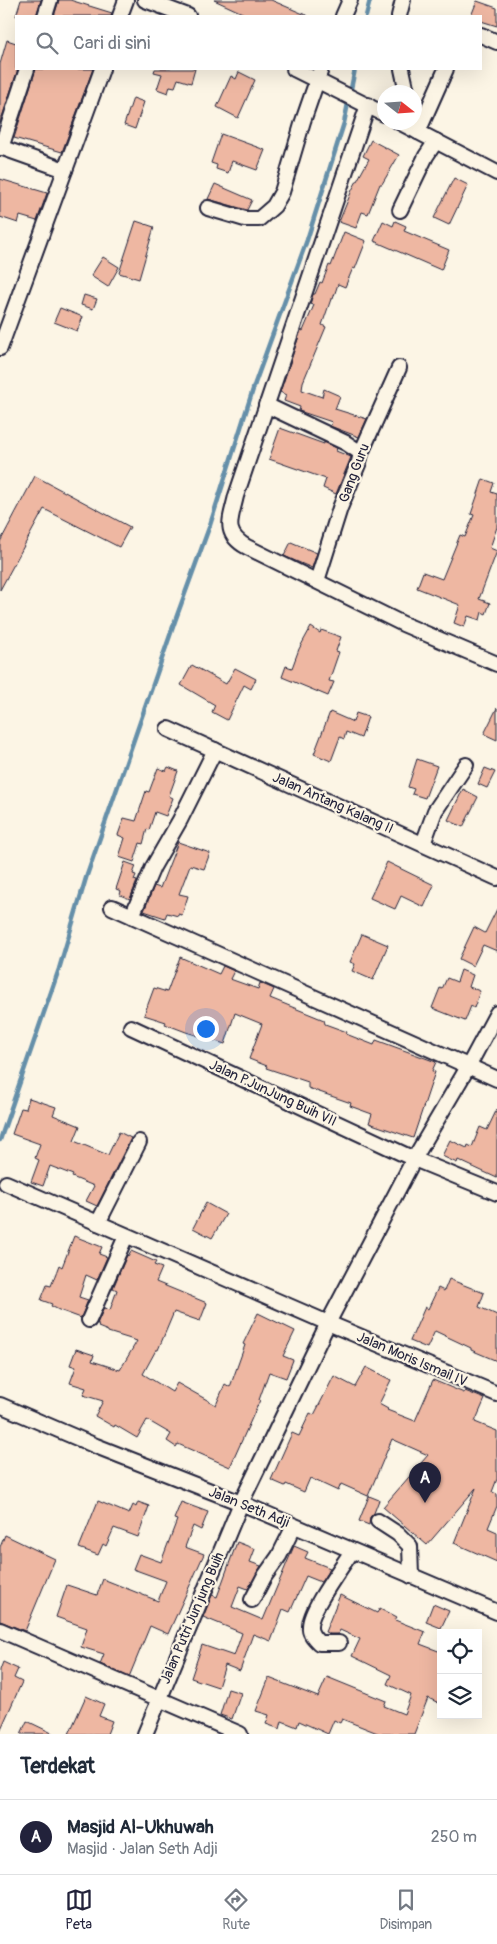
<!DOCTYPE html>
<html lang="id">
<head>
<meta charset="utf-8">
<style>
	body { margin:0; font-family:Pangolin,sans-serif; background:#f2f2f3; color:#1f2937 }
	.controls { position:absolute; right:15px; bottom:15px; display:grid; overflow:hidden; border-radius:0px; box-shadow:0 5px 20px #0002 }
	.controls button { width:45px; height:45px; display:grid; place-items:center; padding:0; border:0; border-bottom:1px solid #e0e1e3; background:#fff; color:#1f2937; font:25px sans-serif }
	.compass { position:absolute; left:377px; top:85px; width:45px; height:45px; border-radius:50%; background:#fff; box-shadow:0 5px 20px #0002; rotate:107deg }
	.you { position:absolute; left:205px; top:1028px; width:18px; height:18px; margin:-12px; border:4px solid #fff; border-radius:50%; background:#1a73e8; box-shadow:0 0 0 8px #1a73e833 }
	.badge { display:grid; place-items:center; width:32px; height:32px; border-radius:50%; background:#22223b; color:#fff; font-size:16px; font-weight:700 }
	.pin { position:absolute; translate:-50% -41px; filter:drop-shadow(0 1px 2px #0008) }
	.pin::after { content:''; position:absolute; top:26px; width:18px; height:15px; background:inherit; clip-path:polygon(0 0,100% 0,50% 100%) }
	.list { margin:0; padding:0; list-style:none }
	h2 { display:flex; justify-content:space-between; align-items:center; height:65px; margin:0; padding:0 20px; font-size:21px }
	h2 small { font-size:16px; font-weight:400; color:#747a83 }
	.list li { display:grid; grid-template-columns:32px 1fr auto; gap:15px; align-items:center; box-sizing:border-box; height:75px; padding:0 20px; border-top:1px solid #e0e1e3 }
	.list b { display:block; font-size:19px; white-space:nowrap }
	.list p { margin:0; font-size:16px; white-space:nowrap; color:#747a83 }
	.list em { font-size:16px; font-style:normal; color:#747a83 }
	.icon { flex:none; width:28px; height:28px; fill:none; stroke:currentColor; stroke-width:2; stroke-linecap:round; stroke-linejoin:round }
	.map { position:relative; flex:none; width:497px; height:1734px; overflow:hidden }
	.search { position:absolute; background:#fff; box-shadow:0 5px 20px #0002; left:15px; right:15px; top:15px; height:55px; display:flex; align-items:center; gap:12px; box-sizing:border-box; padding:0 18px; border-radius:0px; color:#747a83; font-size:19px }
	.sheet { height:140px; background:#fff }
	nav { display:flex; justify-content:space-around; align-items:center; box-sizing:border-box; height:70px; border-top:1px solid #e0e1e3; background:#fff; font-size:14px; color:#747a83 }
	nav a { display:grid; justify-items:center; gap:2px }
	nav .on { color:#22223b }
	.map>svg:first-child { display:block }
</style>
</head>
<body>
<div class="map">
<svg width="497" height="1734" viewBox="0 0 497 1734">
	<rect width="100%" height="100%" fill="#fcf5e5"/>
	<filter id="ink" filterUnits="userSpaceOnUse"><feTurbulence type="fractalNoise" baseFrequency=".02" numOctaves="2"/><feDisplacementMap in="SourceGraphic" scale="10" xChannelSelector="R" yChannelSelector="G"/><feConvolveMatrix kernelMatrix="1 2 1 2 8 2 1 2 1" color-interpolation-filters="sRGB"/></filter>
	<g filter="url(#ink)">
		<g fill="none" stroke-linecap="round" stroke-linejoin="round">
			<g stroke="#658fa9" stroke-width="4.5">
				<path d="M366,16L370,0"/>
				<path d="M0,1140L59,969L86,878L175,621L210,525L255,383L307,240L344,123L355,69"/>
			</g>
		</g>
		<g fill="#eeb7a2" stroke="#22223b">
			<path d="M21,0H41L36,16H16Z"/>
			<path d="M59,0H70L112,13L111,16H54Z"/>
			<path d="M214,0H271L308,16H249Z"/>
			<path d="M477,1L497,8V26L481,21V16H471Z"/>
			<path d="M7,40L16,43V69H18L0,123V64Z"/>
			<path d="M36,69H93L62,152L14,138Z"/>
			<path d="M155,69H195L191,83L178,79L175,87L170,86L168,93L157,89L162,74L154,72Z"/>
			<path d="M239,72L255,80L238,118L217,107L231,76L236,79Z"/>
			<path d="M133,98L144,102L135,129L124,125Z"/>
			<path d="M221,134L265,150L257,170L232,161L228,173L216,169L217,165L211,163Z"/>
			<path d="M371,140L399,155L382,184H380L368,214L362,212L356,228L339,222L352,190L369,159L363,156Z"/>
			<path d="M454,178L468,185L449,225L434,218Z"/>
			<path d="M0,179L47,193L37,221L20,216L18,223L0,217Z"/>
			<path d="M215,184L252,200L247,210L208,199Z"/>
			<path d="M136,221L154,227L139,279L119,273Z"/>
			<path d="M383,221L393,226L395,221L406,226L404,231L449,250L441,270L374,241Z"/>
			<path d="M344,232L366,241L355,269L353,268L345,287L338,284L333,299H331L322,325L326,327L303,382L302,390L322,397L324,389L340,396L335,409L367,419L359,437L330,426L332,422L299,411L300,407L284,401L286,395L280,392L301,330L303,331L314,305L310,304L313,294H315L320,282L322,283L329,265L331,266Z"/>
			<path d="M103,257L119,267L108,287L91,276Z"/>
			<path d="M84,295L97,299L93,309L81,305Z"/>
			<path d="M60,308L83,317L77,331L54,322Z"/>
			<path d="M280,428L324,444V442L337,448L336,451L351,457L336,494L323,488L326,479L269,459Z"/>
			<path d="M35,476L130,527L119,547L44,509L0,590V542Z"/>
			<path d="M483,479L494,483L491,492L497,494V527L490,548L497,551L479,599L490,603L486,614L482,612L480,620L468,616L464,627L454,623L460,605L417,588L423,572L442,579L460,535L465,537L474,515L471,514Z"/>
			<path d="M291,542L317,553L312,568L284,556Z"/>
			<path d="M311,627L320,633L321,630L341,637L336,651L339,652L329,681L334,682L328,696L282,677L286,666L292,668L299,649Z"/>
			<path d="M192,665L226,684L235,668L256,679L251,689L244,685L227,720L212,712L215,705L181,685Z"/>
			<path d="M497,708V740L484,734Z"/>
			<path d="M330,712L353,722L356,713L368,717L361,738L346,732L344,739L340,737L331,761L314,754Z"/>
			<path d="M417,759L437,766L425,798L412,794L414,789L408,787Z"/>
			<path d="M168,767L178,771L169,796L173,798L166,816L155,812L149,830L147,829L143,844L140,843L134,862L119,857L125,838L118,835L124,818L136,821L146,791L149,792L158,768L166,771Z"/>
			<path d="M485,768L495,772L487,788L478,784Z"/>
			<path d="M463,789L478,797L463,827L448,820Z"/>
			<path d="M178,842L210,853L204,869L190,865L179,894L188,896L182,915L178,914V916L167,913L165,918L144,911L154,886L160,888Z"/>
			<path d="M125,862L136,866L133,874L136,875L134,880L137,881L130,899L120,895L121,891L116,889Z"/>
			<path d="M387,862L434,885L424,907L401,896L395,909L370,898Z"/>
			<path d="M497,909V951L483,945L473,966L459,959L474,927L485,933Z"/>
			<path d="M362,934L388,945L373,980L352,971L355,964L350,962Z"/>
			<path d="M180,957L219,974L223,966L234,971L230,979L258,989L260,983L274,989L270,998L324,1020L325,1024L347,1032L346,1034L374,1045L376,1040L436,1062L432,1071L435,1072L413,1138L369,1123L372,1114L350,1106L351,1103L308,1088V1082L266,1068L267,1066L249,1059L262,1024L235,1013L225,1044L186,1032L165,1024L166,1022L144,1015L154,988L167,992Z"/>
			<path d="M461,970L473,975L469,987L480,991L474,1008L471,1006L465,1021L432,1008L440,988L442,989L447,978L457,982Z"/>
			<path d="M29,1098L56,1107L53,1115L80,1126L74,1141L108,1155L119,1132L131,1138L97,1206L86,1201L94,1186L72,1177L73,1175L50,1166L43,1186L31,1182L39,1160L35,1158L40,1144L12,1134L21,1108L26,1109Z"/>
			<path d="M497,1109V1178L458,1160L457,1163L442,1156L450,1140L467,1148L468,1145L472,1147L480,1127L487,1130Z"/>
			<path d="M206,1203L226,1214L212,1238L193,1228Z"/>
			<path d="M74,1236L102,1247L99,1254L107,1257L97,1280L86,1275L79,1297L88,1300L81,1318L59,1310L51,1306L52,1304L41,1300L47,1285L51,1286L59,1265L62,1267Z"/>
			<path d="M131,1251L156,1262L154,1265L162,1268L156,1282L207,1303L200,1321L174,1312L158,1350H156L143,1374L172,1392L177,1383L216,1405L225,1384L230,1387L245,1345L243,1344L258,1313L295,1331L283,1356L293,1360L286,1378L269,1372L259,1400H260L230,1467L178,1444L176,1447L167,1441L171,1434L147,1420L137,1438L115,1425L114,1427L95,1416L103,1401L83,1395L86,1388L70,1383L76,1367L70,1365L76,1349L94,1355L92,1361L120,1370L137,1341L108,1332V1331L98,1327L99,1324H97L104,1308L110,1310L117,1290L113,1288L127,1255L128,1256Z"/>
			<path d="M449,1279L484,1293L479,1307L497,1315V1361L471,1350V1348L435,1331L427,1348L410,1341L425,1307L428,1309L438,1288L444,1291Z"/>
			<path d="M366,1367L391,1380L379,1404L388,1409L387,1410L415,1421L433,1380L464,1393L465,1391L485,1399L475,1422L497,1431V1479L492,1492L497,1494V1506L488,1528L497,1532V1562L454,1543L476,1488L427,1545L383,1507L428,1455L392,1439L368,1496L341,1484L338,1491L310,1478L304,1492L286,1484L285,1486L271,1480L292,1433L299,1436L310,1413L314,1415L334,1376L355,1387Z"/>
			<path d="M369,1496L379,1500L374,1513L370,1517L369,1525L359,1521Z"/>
			<path d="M98,1501L129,1514L133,1505L136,1507L138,1502L149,1506L138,1537L114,1528L106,1546L103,1544L98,1555L79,1548Z"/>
			<path d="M181,1502L208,1512L201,1530L193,1526L185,1547L204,1554L168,1634L150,1626L129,1677L100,1664L104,1654L81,1647L87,1628L56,1617L67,1585L97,1595L103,1579L158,1601L166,1581L133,1569L139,1554L161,1562L177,1520L174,1519Z"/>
			<path d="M5,1535L55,1559L25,1631L0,1621V1547Z"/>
			<path d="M237,1542L255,1549L250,1562L261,1566L248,1589L240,1586L232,1607L263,1620L294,1546L308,1552L305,1558L330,1568L321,1582L306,1576L290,1612L283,1609L271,1641L253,1634L240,1671L225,1665L218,1687L191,1678L202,1645L234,1656L242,1633L203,1617L212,1595L217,1597Z"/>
			<path d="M340,1595L377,1613L380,1608L397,1617L395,1620L425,1632L420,1644L441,1652V1704L428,1698L414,1734H380L342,1719L340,1723L334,1720L328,1734L299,1721L297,1727L282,1721L280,1729L266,1724L269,1715L256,1711L269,1678L318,1697L327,1677L386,1701L384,1706L404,1714L411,1695L387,1684L391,1675L352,1656L360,1639L340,1630L338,1634H330L325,1632Z"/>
			<path d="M433,1604L449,1611L441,1628L426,1622Z"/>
			<path d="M3,1662L18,1669L14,1678L22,1682L0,1731V1670Z"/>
			<path d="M228,1689L241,1693L232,1719L220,1715Z"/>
			<path d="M86,1696L104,1704L99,1716L112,1721L107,1734H69Z"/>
			<path d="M27,1721L54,1734H21Z"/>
		</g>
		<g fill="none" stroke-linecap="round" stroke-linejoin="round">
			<g stroke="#22223b" stroke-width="18">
				<g id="minor">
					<path d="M145,0L188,16"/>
					<path d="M45,16L50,0"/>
					<path d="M120,16L126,0"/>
					<path d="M343,16L350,0"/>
					<path d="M399,16L403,0"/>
					<path d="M481,35L497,42"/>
					<path d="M294,69L384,114"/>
					<path d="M402,69L407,92"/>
					<path d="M368,105L236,496C231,519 222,533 247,547L403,624L497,664"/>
					<path d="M399,122L497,173"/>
					<path d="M418,132L446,69"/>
					<path d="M0,147L65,170"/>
					<path d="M1,148L27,69"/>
					<path d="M208,208L245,219H259L274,206L282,192L303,121L321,69"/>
					<path d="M400,210L426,156L436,141"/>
					<path d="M0,348L102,69"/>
					<path d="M266,405L346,443L361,453"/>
					<path d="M317,581L340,508L359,462L361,453L399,368"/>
					<path d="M168,729L497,878"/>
					<path d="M423,844L435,811L466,765"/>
					<path d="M112,907L497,1079"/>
					<path d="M132,916L153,867L180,820L215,750"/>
					<path d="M131,1027L414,1159L497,1193"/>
					<path d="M6,1183L328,1323L497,1394"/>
					<path d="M98,1223L139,1142"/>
					<path d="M89,1320L126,1236"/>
					<path d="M0,1405L96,1446L241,1503L497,1612"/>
					<path d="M378,1521L398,1534L410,1546L411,1576"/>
					<path d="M252,1600L264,1577L279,1556L294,1526"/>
					<path d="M0,1630L240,1734"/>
					<path d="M339,1643H319C314,1638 309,1633 310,1626C310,1609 342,1567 352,1551"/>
					<path d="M145,1734L241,1503L328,1323L414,1159L468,1067L497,1013"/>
				</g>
			</g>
			<use href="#minor" stroke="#fcf5e5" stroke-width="14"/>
		</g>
	</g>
	<g text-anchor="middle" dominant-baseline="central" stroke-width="4.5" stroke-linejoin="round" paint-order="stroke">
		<g font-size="14" fill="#22223b" stroke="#fcf5e5">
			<text transform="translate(354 473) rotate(-69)">Gang Guru</text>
			<text transform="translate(333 803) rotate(24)">Jalan Antang Kalang II</text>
			<text transform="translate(273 1093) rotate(25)">Jalan P.JunJung Buih VII</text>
			<text transform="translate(412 1359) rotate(23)">Jalan Moris Ismail IV</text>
			<text transform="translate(249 1507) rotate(22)">Jalan Seth Adji</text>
			<text transform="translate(192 1618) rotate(-67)">Jalan Putri Jun jung Buih</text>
		</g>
	</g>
</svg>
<div class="controls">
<button><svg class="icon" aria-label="locate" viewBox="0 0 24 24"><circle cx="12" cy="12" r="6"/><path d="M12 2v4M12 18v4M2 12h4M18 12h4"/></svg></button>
<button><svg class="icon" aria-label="layers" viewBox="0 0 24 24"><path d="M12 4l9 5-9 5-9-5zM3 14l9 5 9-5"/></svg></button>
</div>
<svg class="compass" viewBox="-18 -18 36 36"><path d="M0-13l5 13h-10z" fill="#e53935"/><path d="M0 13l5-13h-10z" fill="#747a83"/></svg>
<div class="you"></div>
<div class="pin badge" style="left:425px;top:1503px">A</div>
<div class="search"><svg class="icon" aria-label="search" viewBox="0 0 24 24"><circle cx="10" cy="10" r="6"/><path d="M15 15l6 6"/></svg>Cari di sini</div>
</div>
<section class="sheet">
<h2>Terdekat<small></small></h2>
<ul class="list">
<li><span class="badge">A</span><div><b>Masjid Al-Ukhuwah</b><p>Masjid · Jalan Seth Adji</p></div><em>250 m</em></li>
</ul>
</section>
<nav>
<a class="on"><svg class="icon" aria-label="map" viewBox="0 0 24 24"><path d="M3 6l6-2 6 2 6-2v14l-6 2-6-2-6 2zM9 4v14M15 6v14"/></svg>Peta</a>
<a><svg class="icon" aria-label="directions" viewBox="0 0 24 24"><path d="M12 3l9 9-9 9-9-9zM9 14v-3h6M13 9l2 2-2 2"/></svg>Rute</a>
<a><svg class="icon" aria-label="saved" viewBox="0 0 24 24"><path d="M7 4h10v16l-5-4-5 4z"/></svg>Disimpan</a>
</nav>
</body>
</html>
